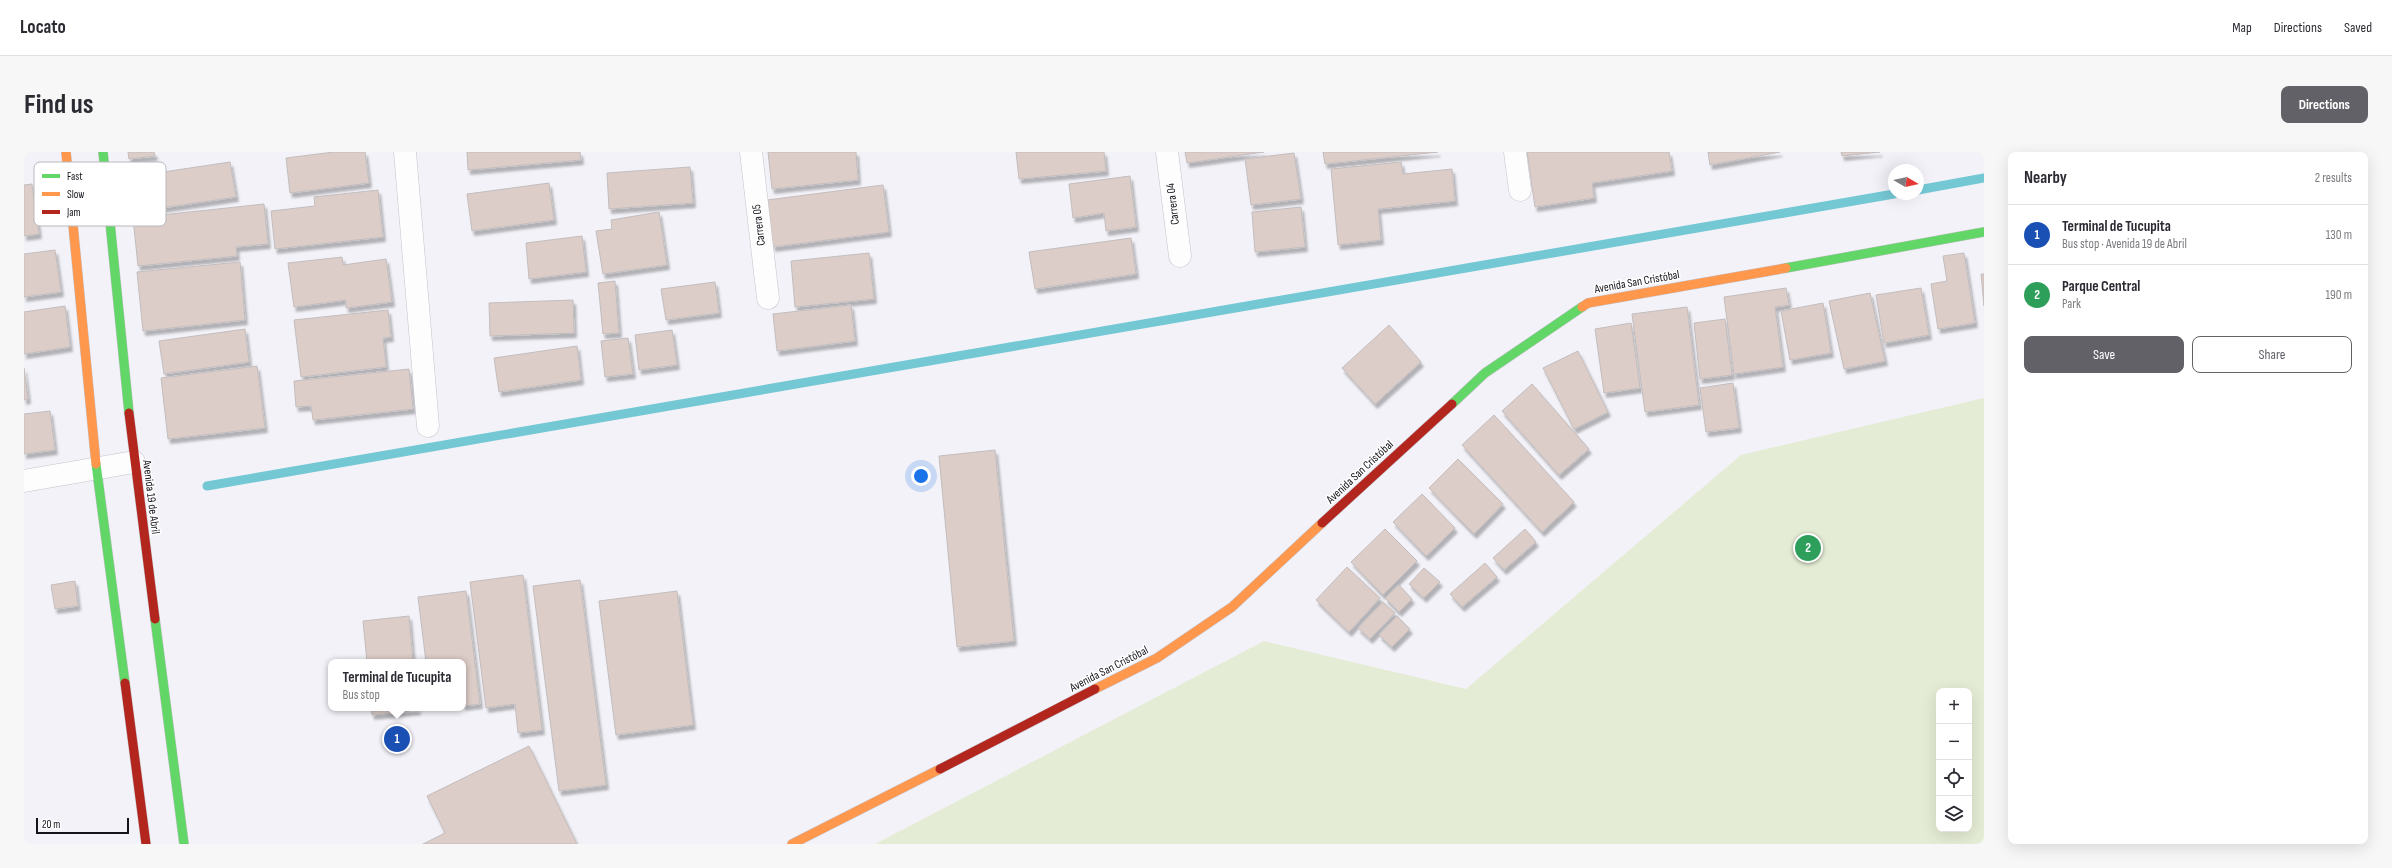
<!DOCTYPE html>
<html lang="en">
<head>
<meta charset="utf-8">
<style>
	body { margin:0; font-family:"Sofia Sans Condensed",sans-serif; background:#f7f7f7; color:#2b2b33 }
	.controls { position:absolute; right:12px; bottom:12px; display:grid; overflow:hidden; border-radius:8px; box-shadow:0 4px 16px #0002 }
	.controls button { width:36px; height:36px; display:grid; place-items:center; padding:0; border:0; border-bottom:1px solid #e1e1e2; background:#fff; color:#2b2b33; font:20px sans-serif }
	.compass { position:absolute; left:1864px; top:12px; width:36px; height:36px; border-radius:50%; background:#fff; box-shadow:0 4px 16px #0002; rotate:99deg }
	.scale { position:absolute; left:12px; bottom:10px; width:93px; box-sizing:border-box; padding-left:4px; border:2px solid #15131b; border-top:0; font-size:11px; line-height:14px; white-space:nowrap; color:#15131b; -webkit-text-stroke:3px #fff; paint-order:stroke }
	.you { position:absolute; left:897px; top:324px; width:14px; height:14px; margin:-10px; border:3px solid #fff; border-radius:50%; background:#1a73e8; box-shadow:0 0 0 6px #1a73e833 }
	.badge { display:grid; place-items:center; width:26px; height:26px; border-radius:50%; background:#636168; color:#fff; font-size:13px; font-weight:700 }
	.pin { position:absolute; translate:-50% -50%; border:2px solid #fff; box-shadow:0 1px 4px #0006 }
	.popup { position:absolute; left:304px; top:507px; width:138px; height:52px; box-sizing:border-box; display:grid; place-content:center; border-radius:8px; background:#fff; filter:drop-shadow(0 1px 3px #0005); font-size:13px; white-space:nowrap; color:#7c7c81 }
	.popup b { font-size:15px; color:#2b2b33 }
	.popup::after { content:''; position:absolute; left:50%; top:100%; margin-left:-8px; border:8px solid transparent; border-top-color:#fff }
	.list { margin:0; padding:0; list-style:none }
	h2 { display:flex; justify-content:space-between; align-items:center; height:52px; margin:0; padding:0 16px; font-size:17px }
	h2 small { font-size:13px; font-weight:400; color:#7c7c81 }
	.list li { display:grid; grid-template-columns:26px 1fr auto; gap:12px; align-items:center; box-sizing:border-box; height:60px; padding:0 16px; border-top:1px solid #e1e1e2 }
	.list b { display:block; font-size:15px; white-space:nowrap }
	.list p { margin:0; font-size:13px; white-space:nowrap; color:#7c7c81 }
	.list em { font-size:13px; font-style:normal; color:#7c7c81 }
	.actions { display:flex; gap:8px; padding:12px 16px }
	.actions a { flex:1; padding:9px 0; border:1px solid #636168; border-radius:8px; text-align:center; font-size:14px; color:#636168 }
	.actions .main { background:#636168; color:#fff }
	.icon { flex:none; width:22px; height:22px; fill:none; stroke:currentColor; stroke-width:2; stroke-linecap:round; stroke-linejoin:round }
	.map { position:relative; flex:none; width:1960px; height:692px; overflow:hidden; border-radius:8px }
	header { display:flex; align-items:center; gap:24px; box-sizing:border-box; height:56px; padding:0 20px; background:#fff; border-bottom:1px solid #e1e1e2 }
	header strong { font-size:19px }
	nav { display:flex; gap:22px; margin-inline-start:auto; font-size:14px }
	.intro { display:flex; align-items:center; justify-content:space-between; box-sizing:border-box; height:96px; padding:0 24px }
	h1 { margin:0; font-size:28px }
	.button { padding:10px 18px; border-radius:8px; background:#636168; color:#fff; font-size:14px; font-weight:700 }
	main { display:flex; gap:24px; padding:0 24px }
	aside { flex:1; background:#fff; border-radius:8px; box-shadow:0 4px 16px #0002 }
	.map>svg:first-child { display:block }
</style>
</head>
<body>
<header>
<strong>Locato</strong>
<nav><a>Map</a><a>Directions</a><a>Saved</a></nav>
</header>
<div class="intro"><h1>Find us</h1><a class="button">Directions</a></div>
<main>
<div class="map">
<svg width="1960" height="692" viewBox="0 0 1960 692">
	<defs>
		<filter id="shadow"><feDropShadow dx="2.5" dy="4.5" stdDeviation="1" flood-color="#0004"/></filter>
	</defs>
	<rect width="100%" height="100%" fill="#f3f2f8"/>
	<path fill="#e5ecd5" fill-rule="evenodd" d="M1960,246V692H851L1240,489L1442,537L1717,303ZM1915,539H1945V677H1915Z"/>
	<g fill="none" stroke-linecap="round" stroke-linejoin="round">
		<g stroke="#74c8d4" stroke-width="9">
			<path d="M1894,38L1960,26"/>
			<path d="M183,334L1870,42"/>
		</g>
	</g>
	<g fill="#ddcdc9" stroke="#c3bdbe" filter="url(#shadow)">
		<path d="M104,0H130L131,4L105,7Z"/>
		<path d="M310,0H341L345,31L266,41L262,6Z"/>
		<path d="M443,0H556L557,8L444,18Z"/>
		<path d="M744,0H832L834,28L748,37Z"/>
		<path d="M992,0H1080L1082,19L995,27Z"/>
		<path d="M1161,0H1240L1163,11Z"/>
		<path d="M1299,0H1414L1301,12Z"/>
		<path d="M1503,0H1645L1648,19L1568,31L1570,46L1511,55Z"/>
		<path d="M1684,0H1756L1686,13Z"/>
		<path d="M1817,0H1856L1818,4Z"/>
		<path d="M1270,1L1277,47L1227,53L1221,7Z"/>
		<path d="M206,10L212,45L124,58L119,23Z"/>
		<path d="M1377,10L1379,22L1428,17L1431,49L1354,57L1357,88L1314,93L1307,17Z"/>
		<path d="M666,15L669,51L585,57L583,21Z"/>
		<path d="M1106,24L1112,75L1082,79L1080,61L1049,66L1045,32Z"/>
		<path d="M525,31L530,68L448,79L443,42Z"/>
		<path d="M8,32L15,82L0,84V33Z"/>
		<path d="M859,33L865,80L749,95L743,48Z"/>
		<path d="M354,38L359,85L251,97L247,59L291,54L290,45Z"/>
		<path d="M240,52L244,92L212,95L213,104L114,114L109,66Z"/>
		<path d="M1277,55L1281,95L1231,100L1228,60Z"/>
		<path d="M635,60L643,113L579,122L572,79L588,77L587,68Z"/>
		<path d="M558,84L562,120L505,127L502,91Z"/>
		<path d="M1107,86L1112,122L1011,137L1005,100Z"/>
		<path d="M31,98L37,140L0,145V102Z"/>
		<path d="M845,101L850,147L771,155L767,109Z"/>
		<path d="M1940,101L1951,171L1914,177L1907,132L1923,129L1919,104Z"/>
		<path d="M318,105L319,113L362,107L368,150L322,156V148L270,155L264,111Z"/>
		<path d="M216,110L221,168L119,179L113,120Z"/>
		<path d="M1957,122H1960V154Z"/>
		<path d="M591,129L595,181L579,182L574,131Z"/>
		<path d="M691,130L695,161L642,168L637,137Z"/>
		<path d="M1762,136L1765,153L1751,155L1759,215L1710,222L1700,145Z"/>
		<path d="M1897,136L1905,183L1860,191L1852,143Z"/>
		<path d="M1846,141L1861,209L1820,217L1805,149Z"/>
		<path d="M549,148L550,181L466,184L465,151Z"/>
		<path d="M1799,151L1807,201L1766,208L1757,159Z"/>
		<path d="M827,153L831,189L753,199L749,162Z"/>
		<path d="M41,154L46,195L0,202V160Z"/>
		<path d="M1663,155L1675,253L1621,260L1608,162Z"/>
		<path d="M364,158L367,185L359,186L362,215L277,225L270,168Z"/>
		<path d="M1701,167L1708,223L1676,227L1670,171Z"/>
		<path d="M1607,171L1616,236L1580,241L1571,177Z"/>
		<path d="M1365,173L1397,210L1351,252L1318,216Z"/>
		<path d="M221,177L225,210L140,222L135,189Z"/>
		<path d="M648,178L653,213L615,218L611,183Z"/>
		<path d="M604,186L609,222L581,225L577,189Z"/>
		<path d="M553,194L557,228L475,240L470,206Z"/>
		<path d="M1554,199L1584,260L1550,277L1519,216Z"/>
		<path d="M233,214L241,276L144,287L137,226Z"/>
		<path d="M0,216L4,247L0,248Z"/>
		<path d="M385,217L389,257L289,268L287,254L272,255L270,229Z"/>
		<path d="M1709,231L1715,276L1682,280L1676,236Z"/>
		<path d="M1508,232L1565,297L1535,323L1478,259Z"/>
		<path d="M26,259L31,298L0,302V262Z"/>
		<path d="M1470,263L1550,350L1518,380L1438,293Z"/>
		<path d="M971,298L990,489L933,495L915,304Z"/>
		<path d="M1434,307L1479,352L1450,382L1405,336Z"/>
		<path d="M1398,342L1431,376L1402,404L1369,370Z"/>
		<path d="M1361,377L1393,409L1359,443L1327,410Z"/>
		<path d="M1501,377L1512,390L1480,418L1469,406Z"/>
		<path d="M1461,411L1473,425L1438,455L1426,442Z"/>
		<path d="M1323,415L1356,446L1325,480L1292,448Z"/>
		<path d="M1400,416L1416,430L1400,446L1385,432Z"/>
		<path d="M499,423L518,578L494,581L491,552L462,556L446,430Z"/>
		<path d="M556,428L582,633L535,639L509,434Z"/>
		<path d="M51,429L54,454L31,457L27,433Z"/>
		<path d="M1375,433L1388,447L1375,460L1361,446Z"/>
		<path d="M442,439L456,552L439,554V510H402L394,445Z"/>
		<path d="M653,439L669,573L592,583L575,449Z"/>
		<path d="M1359,450L1371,461L1346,487L1334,476Z"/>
		<path d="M385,464L389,510H343L339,469Z"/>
		<path d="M1373,464L1386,477L1368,495L1355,483Z"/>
		<path d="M347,556H394V558L348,563Z"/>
		<path d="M505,594L553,692H399L421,681L403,644Z"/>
	</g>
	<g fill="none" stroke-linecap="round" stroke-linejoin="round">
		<g stroke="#c5c3cb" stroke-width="23">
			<g id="street">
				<path d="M381,0L404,274"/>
				<path d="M727,0L744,146"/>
				<path d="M1143,0L1156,104"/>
				<path d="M1491,0L1496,38"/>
				<path d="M0,329L110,310"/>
			</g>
		</g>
		<g stroke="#c5c3cb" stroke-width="10">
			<g id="fast">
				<path d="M79,0L105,261"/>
				<path d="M1762,116L1960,80"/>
				<path d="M1428,252L1461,221L1558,155"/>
				<path d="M72,312L101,531"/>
				<path d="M131,467L160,692"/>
			</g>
		</g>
		<g stroke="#c5c3cb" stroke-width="10">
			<g id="slow">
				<path d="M42,0L72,312"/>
				<path d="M1558,155L1564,151L1762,116"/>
				<path d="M1071,537L1133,506L1208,455L1298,371"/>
				<path d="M768,692L916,617"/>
			</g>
		</g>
		<g stroke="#c5c3cb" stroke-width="10">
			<g id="jam">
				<path d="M105,261L131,467"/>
				<path d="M1298,371L1428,252"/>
				<path d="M101,531L122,692"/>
				<path d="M916,617L1071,537"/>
			</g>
		</g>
		<use href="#street" stroke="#fdfdfe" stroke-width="22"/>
		<use href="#fast" stroke="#63d668" stroke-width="9"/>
		<use href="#slow" stroke="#ff974d" stroke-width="9"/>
		<use href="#jam" stroke="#b3261e" stroke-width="9"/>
	</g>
	<g text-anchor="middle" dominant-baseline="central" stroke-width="3" stroke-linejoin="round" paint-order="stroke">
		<g font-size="12" fill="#15131b" stroke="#fff">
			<text transform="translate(1149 52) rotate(-97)">Carrera 04</text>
			<text transform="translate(735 73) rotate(-97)">Carrera 05</text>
			<text transform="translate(1613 130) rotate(-10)">Avenida San Cristóbal</text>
			<text transform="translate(1336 320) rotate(-43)">Avenida San Cristóbal</text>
			<text transform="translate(127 345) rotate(83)">Avenida 19 de Abril</text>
			<text transform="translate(1085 517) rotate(-27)">Avenida San Cristóbal</text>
		</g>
	</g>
	<rect x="10" y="10" width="132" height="64" rx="6" fill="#fff" stroke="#b9b8bb" stroke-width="1"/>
	<rect x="18" y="22" width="18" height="4" fill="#63d668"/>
	<rect x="18" y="40" width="18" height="4" fill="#ff974d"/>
	<rect x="18" y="58" width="18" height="4" fill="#b3261e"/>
	<g font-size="11" fill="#15131b">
		<text x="43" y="28">Fast</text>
		<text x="43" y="46">Slow</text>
		<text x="43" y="64">Jam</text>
	</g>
</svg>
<div class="controls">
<button>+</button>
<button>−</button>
<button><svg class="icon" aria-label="locate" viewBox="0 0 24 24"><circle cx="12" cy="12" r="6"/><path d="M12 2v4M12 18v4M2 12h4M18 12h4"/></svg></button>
<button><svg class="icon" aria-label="layers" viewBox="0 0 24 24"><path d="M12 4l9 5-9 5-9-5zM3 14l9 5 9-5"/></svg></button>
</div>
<svg class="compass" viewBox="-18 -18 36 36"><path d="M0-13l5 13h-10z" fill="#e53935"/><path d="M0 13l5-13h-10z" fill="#7c7c81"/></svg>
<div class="scale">20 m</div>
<div class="you"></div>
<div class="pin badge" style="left:373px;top:587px;background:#1a4fb4">1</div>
<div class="popup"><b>Terminal de Tucupita</b>Bus stop</div>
<div class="pin badge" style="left:1784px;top:396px;background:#2e9e5b">2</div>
</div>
<aside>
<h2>Nearby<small>2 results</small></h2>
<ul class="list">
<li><span class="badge" style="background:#1a4fb4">1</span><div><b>Terminal de Tucupita</b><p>Bus stop · Avenida 19 de Abril</p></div><em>130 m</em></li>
<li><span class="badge" style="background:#2e9e5b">2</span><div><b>Parque Central</b><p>Park</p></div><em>190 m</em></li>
</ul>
<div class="actions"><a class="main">Save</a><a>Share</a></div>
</aside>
</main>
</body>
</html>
